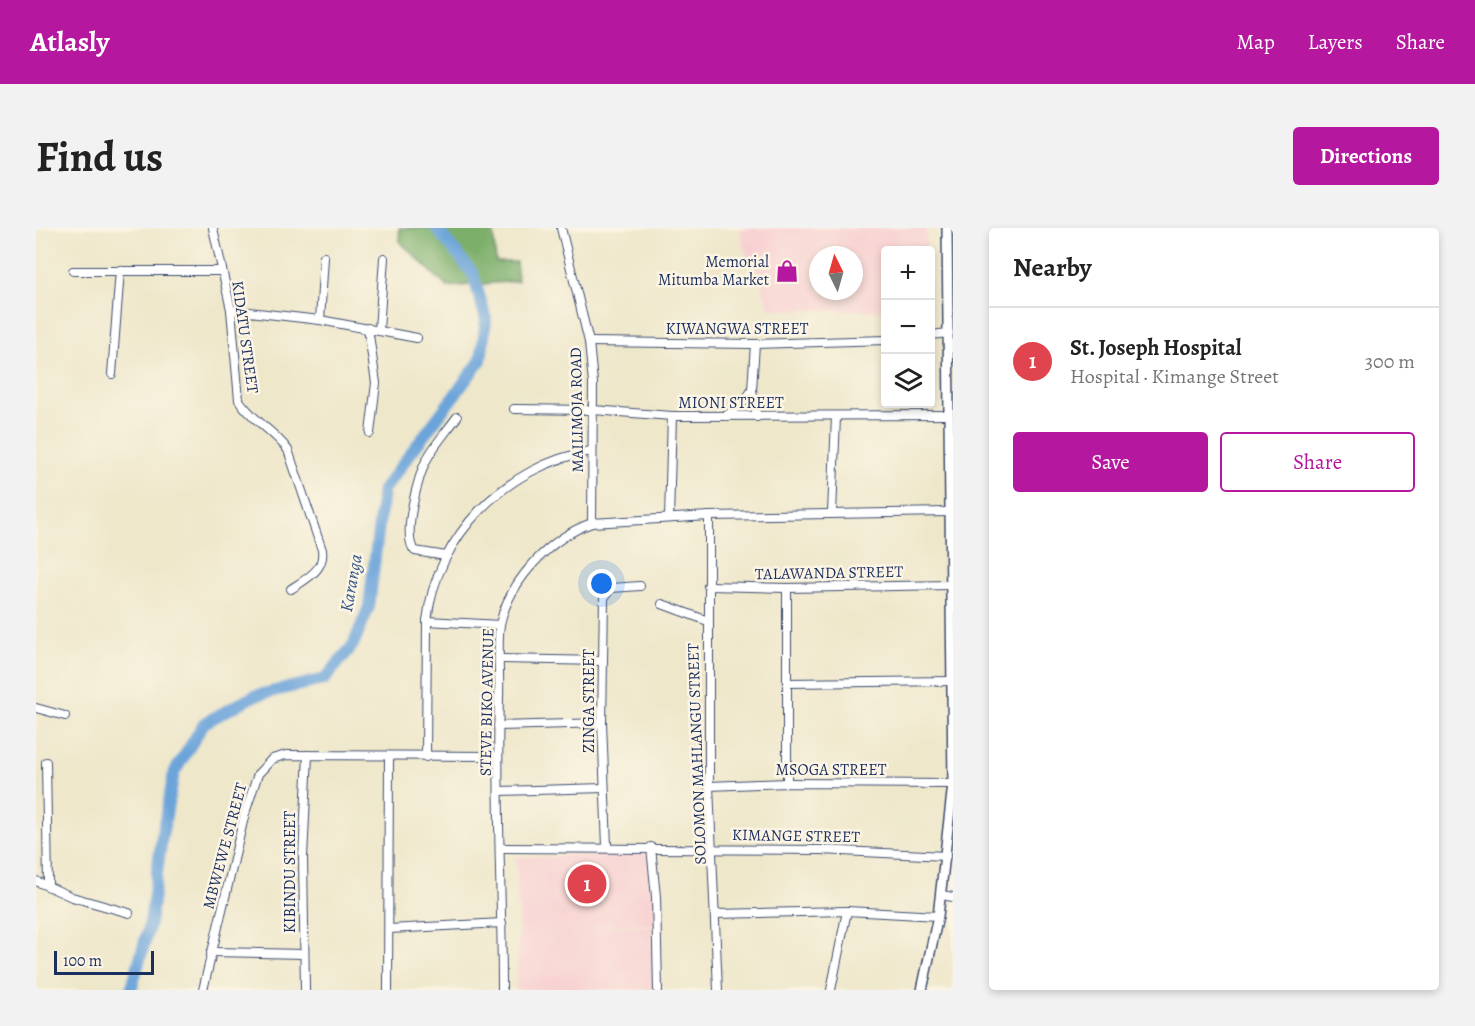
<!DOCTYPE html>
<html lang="en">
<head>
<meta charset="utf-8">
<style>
	body { margin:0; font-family:Alegreya,serif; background:#f2f2f2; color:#222 }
	.controls { position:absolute; right:18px; top:18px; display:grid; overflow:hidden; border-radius:6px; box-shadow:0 3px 9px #0003 }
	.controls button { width:54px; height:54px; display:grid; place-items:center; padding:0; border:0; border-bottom:2px solid #e0e0e0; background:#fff; color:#222; font:30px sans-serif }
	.compass { position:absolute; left:773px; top:18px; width:54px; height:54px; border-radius:50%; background:#fff; box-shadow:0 3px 9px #0003; rotate:355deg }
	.scale { position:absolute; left:18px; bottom:15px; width:100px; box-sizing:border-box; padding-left:6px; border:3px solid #1b2f5e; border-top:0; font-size:16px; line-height:21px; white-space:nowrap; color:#1b2f5e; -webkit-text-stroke:4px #fcf5e5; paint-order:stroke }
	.you { position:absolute; left:566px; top:356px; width:21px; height:21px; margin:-15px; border:4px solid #fff; border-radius:50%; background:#1a73e8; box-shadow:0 0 0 9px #1a73e833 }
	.badge { display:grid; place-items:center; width:39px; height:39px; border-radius:50%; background:#b5179e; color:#fff; font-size:20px; font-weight:700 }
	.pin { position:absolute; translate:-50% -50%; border:3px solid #fff; box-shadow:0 2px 6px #0006 }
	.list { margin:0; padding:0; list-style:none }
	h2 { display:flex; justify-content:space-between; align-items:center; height:78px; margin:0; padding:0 24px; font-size:26px }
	h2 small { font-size:20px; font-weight:400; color:#767676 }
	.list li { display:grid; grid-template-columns:39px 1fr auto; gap:18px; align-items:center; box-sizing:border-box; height:108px; padding:0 24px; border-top:2px solid #e0e0e0 }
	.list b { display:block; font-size:22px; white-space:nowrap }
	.list p { margin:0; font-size:20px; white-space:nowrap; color:#767676 }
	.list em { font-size:20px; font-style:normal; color:#767676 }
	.actions { display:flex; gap:12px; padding:18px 24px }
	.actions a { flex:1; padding:14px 0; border:2px solid #b5179e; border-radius:6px; text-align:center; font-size:21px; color:#b5179e }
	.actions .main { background:#b5179e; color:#fff }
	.icon { flex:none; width:33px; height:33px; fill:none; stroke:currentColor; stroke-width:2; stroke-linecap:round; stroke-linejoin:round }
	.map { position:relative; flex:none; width:917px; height:762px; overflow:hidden; border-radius:6px }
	header { display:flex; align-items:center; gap:36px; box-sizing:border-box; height:84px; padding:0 30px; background:#b5179e; color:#fff }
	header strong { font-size:28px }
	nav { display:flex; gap:33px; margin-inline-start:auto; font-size:21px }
	.intro { display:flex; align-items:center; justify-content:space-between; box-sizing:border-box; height:144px; padding:0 36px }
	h1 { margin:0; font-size:42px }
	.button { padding:15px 27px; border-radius:6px; background:#b5179e; color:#fff; font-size:21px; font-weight:700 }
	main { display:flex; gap:36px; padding:0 36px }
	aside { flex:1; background:#fff; border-radius:6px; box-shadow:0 3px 9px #0003 }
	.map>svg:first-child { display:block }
</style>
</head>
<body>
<header>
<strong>Atlasly</strong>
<nav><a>Map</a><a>Layers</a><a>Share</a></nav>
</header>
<div class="intro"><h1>Find us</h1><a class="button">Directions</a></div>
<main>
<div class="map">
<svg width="917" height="762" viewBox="0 0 917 762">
	<rect width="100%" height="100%" fill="#fcf5e5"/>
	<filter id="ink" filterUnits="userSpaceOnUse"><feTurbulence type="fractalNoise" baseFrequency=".0167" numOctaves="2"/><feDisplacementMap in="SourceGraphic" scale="12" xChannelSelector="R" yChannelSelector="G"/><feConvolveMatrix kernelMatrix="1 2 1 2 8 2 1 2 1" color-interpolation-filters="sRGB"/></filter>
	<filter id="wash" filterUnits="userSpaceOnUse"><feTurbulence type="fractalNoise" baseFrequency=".008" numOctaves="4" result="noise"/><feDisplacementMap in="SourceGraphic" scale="24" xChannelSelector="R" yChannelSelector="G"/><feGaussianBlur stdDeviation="1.35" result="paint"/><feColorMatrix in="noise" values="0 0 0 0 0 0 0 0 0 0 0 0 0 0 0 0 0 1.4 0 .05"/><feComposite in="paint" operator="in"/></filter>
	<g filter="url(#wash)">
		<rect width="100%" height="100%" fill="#eee7ca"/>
		<g fill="#f7cfd0" fill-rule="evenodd">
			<path d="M703,0H890L891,22H850L849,83L734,81L717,37L709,24ZM782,27H818V63H782Z"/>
			<path d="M617,625L622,696L521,698H616L618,762H480L483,698L480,629Z"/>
		</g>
		<path fill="#7caf6a" stroke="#4c6f64" stroke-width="1.5" d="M363,0H457L460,34H480L482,53L411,59L364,14Z"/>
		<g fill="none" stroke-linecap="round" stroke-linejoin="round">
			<path stroke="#6ca4da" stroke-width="12" d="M95,762L114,695L126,608L138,545L168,495L218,468L289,451L317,417L333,379L347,262L445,132L450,91L437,46L400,0"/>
		</g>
	</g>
	<g filter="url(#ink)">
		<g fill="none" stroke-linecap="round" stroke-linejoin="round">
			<g stroke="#3b4b6e" stroke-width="10">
				<g id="minor">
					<path d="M177,0L195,82L203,172C216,192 238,203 252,222L286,322C289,342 270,351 255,361"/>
					<path d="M525,0L553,114L557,155L556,295"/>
					<path d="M37,43H186"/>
					<path d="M195,82L284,92L381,110"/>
					<path d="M284,92L288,29"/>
					<path d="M332,100L340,155L334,205"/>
					<path d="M343,102L348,30"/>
					<path d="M894,107L913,105"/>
					<path d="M553,114L719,116L850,112"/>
					<path d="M719,116L716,162L721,189"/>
					<path d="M76,146L84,42"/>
					<path d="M478,181L557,182L636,188L913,187"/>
					<path d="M690,188L709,173L716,162"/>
					<path d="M796,285L800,189"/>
					<path d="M673,288V558L682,762"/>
					<path d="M633,290L636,188"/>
					<path d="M410,328L379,323C365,311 382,247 391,231C399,216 411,203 421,189"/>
					<path d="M672,358L751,360L914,357"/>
					<path d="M626,376L672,393"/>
					<path d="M391,393L464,397"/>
					<path d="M465,431L566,433"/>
					<path d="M751,455L917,453"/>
					<path d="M0,480L29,488"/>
					<path d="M462,498L566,495"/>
					<path d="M390,529L391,393C400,307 471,237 555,223"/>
					<path d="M10,534L12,657"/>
					<path d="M751,555V360"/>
					<path d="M673,558L751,555L917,556"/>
					<path d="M463,563L568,560"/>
					<path d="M571,618L566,495L568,370L575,360L604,358"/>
					<path d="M615,619L620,669L622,762"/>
					<path d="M465,620L785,622L910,628"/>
					<path d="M0,653L36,669L93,685"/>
					<path d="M905,667L917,669"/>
					<path d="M680,686L811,683L902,688"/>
					<path d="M353,701L466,695"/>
					<path d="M175,724L268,726"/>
					<path d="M167,762L209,585L222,546L236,531L250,527L461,528"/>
					<path d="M269,762L267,629L272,527"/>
					<path d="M352,762L353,529"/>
					<path d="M466,762C466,665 460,567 463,469C464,449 461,414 464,396C474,352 515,309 556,295L673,288L913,284"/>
					<path d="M795,762L811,683"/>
				</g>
			</g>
			<g stroke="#3b4b6e" stroke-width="12">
				<path id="tertiary" d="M886,762L902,688L917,556L911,0"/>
			</g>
			<use href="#minor" stroke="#fff" stroke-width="8"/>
			<use href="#tertiary" stroke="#fff" stroke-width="9"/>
		</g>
	</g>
	<defs>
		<g id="shop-bare" transform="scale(1.8)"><path d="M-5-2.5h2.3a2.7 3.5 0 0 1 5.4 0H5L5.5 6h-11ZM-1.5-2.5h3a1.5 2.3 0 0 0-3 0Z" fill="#b5179e" stroke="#fcf5e5" stroke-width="2.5" paint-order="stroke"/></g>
	</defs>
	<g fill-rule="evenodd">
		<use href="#shop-bare" x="751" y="43"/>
	</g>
	<g text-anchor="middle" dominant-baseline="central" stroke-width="5" stroke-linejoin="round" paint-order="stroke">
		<g font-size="16" fill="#1b2f5e" stroke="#fcf5e5" text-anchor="end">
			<text x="733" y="34">Memorial<tspan x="733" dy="18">Mitumba Market</tspan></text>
		</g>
		<g font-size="16" fill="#1b2f5e" stroke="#fcf5e5">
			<text x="701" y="101">KIWANGWA STREET</text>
			<text transform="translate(209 109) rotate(82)">KIDATU STREET</text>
			<text x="695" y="175">MIONI STREET</text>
			<text transform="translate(541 182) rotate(-91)">MAILIMOJA ROAD</text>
			<text transform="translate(793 345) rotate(-1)">TALAWANDA STREET</text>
			<text transform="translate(553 473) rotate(-90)">ZINGA STREET</text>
			<text transform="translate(451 474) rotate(-89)">STEVE BIKO AVENUE</text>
			<text transform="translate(661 526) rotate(-92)">SOLOMON MAHLANGU STREET</text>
			<text x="795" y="542">MSOGA STREET</text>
			<text transform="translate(760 608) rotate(1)">KIMANGE STREET</text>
			<text transform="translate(189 618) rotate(-75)">MBWEWE STREET</text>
			<text transform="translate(254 644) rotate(-90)">KIBINDU STREET</text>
		</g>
		<g font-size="18" font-style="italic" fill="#375889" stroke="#fcf5e5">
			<text transform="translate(315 355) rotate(-80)">Karanga</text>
		</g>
	</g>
</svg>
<div class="controls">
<button>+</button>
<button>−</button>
<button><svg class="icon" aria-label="layers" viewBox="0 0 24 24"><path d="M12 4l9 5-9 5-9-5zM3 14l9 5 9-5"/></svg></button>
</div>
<svg class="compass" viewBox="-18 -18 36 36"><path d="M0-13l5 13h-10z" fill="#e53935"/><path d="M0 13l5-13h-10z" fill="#767676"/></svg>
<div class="scale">100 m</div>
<div class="you"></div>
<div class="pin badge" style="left:551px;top:656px;background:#e0444e">1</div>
</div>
<aside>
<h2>Nearby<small></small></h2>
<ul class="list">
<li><span class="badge" style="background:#e0444e">1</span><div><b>St. Joseph Hospital</b><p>Hospital · Kimange Street</p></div><em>300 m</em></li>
</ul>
<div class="actions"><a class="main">Save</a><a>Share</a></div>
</aside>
</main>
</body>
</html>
